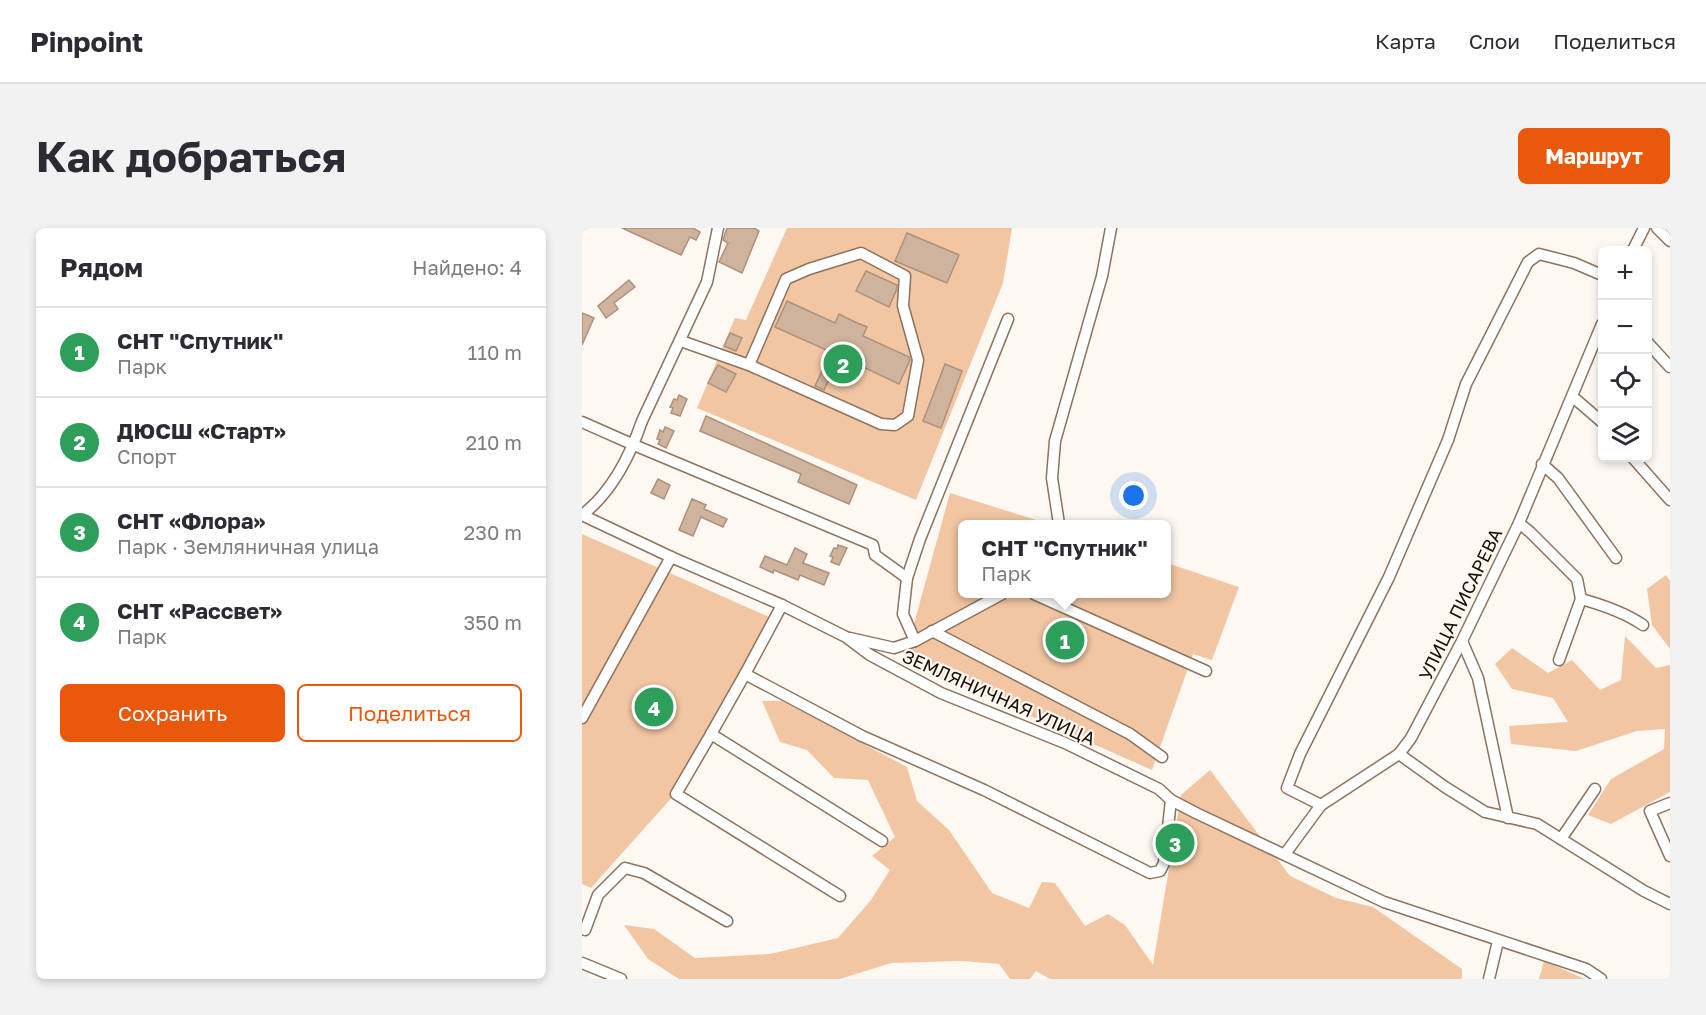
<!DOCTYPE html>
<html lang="ru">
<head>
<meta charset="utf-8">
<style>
	body { margin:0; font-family:"Golos Text",sans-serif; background:#f2f2f3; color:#2b2b33 }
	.controls { position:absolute; right:18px; top:18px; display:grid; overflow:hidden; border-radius:9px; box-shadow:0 3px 9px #0003 }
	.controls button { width:54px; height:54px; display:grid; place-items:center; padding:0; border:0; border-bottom:2px solid #e1e1e2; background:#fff; color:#2b2b33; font:30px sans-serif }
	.you { position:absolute; left:552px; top:268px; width:21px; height:21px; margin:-15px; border:4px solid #fff; border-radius:50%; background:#1a73e8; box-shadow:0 0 0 9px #1a73e833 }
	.badge { display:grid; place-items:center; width:39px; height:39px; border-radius:50%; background:#ea580c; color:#fff; font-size:20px; font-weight:700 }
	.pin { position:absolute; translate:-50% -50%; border:3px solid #fff; box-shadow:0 2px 6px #0006 }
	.popup { position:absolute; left:376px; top:292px; width:213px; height:78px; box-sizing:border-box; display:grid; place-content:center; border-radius:9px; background:#fff; filter:drop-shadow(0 2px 4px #0005); font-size:20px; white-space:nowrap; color:#7c7c81 }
	.popup b { font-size:22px; color:#2b2b33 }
	.popup::after { content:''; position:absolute; left:50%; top:100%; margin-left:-12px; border:12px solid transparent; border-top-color:#fff }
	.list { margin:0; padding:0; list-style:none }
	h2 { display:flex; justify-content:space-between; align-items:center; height:78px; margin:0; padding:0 24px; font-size:26px }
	h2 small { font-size:20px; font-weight:400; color:#7c7c81 }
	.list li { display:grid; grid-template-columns:39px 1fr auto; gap:18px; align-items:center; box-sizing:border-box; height:90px; padding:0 24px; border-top:2px solid #e1e1e2 }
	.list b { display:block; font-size:22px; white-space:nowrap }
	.list p { margin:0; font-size:20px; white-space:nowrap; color:#7c7c81 }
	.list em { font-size:20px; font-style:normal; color:#7c7c81 }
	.actions { display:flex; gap:12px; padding:18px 24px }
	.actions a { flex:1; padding:14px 0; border:2px solid #ea580c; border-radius:9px; text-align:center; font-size:21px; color:#ea580c }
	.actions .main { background:#ea580c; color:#fff }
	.icon { flex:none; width:33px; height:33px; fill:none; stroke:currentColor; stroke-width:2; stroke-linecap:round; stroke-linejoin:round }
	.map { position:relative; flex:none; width:1088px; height:751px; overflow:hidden; border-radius:9px }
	header { display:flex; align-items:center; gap:36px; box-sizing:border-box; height:84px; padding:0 30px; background:#fff; border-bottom:2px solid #e1e1e2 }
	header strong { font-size:28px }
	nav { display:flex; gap:33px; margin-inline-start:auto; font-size:21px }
	.intro { display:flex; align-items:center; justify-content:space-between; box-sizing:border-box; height:144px; padding:0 36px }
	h1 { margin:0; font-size:42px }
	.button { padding:15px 27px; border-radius:9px; background:#ea580c; color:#fff; font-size:21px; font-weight:700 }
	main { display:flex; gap:36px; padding:0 36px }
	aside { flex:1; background:#fff; border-radius:9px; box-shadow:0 3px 9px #0003 }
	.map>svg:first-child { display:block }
</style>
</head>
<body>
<header>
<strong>Pinpoint</strong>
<nav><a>Карта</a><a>Слои</a><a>Поделиться</a></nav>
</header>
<div class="intro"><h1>Как добраться</h1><a class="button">Маршрут</a></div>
<main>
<aside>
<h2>Рядом<small>Найдено: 4</small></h2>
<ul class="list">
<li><span class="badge" style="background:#2e9e5b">1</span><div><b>СНТ &quot;Спутник&quot;</b><p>Парк</p></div><em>110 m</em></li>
<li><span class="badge" style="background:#2e9e5b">2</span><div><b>ДЮСШ «Старт»</b><p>Спорт</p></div><em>210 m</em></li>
<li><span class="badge" style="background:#2e9e5b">3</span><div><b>СНТ «Флора»</b><p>Парк · Земляничная улица</p></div><em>230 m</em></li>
<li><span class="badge" style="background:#2e9e5b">4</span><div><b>СНТ «Рассвет»</b><p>Парк</p></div><em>350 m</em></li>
</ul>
<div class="actions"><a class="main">Сохранить</a><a>Поделиться</a></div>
</aside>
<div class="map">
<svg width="1088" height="751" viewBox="0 0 1088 751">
	<rect width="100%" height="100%" fill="#fef8f3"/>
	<g fill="#f2c6a3">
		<path d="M205,0H430L421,55L334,272L115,180L153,90L164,92Z"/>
		<path d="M368,265L467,296H381V366H585V335L657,359L630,432L611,426L570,542L322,432Z"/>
		<path d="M0,306L194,392L93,566L9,660L0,656Z"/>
		<path d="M1084,347L1088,353V421L1070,397L1065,361Z"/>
		<path d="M1043,408L1074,440L1088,437V564L1029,596L1006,587L1029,551L1082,521L1083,501L1055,503L994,523L929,516L927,498L986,494L971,470L930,461L913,436L930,420L966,445L990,432L1018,462L1039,452Z"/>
		<path d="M180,473H200L325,539L335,573L367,602L410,665L447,680L460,654L473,655L503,698L526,686L543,697L571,737L599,567L628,542L708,648L754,670L791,679L880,741V751H468L454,743L448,751H428L417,736L381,733L309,735L258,751H97L66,731L42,697L72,701L113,730L188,726L256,710L289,672L308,642L290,628L313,609L286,552L252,550L225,522L198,514Z"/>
		<path d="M962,733L1003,751H957Z"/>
	</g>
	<g fill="#cfb39c" stroke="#ad917c" stroke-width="1.5">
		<path d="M40,0H111L118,4L114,12L108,9L99,27Z"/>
		<path d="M145,0H172L177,3L160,45L137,34L146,15L141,12Z"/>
		<path d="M325,5L377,27L365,55L313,33Z"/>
		<path d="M284,43L315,57L314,63L307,79L274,63Z"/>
		<path d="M47,52L53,59L32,75L36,81L24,90L16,78Z"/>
		<path d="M205,73L253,95L257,86L275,95L285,99L281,108L327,129L328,132L317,156L258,128L242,162L233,158L249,124L193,99Z"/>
		<path d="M0,85L12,90L0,117Z"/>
		<path d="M148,105L160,110L154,123L142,118Z"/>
		<path d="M363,136L380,143L359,200L341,193Z"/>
		<path d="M136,137L154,146L144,164L126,155Z"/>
		<path d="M97,167L105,171L98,188L89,185L91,180L88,179L92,171L95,172Z"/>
		<path d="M124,188L275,257L267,276L216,254L219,246L118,203Z"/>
		<path d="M83,199L92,203L84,220L76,216L78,212L75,211L78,202L81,204Z"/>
		<path d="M76,251L88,257L82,271L69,265Z"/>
		<path d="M110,271L124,277L122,281L145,291L141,299L119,289L111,308L97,302Z"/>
		<path d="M256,317L265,320L257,337L249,334L251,329L248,328L252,320L255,321Z"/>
		<path d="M213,320L225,326L221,335L247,345L242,357L218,347L216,352L192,342L191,345L178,339L183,328L205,337Z"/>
	</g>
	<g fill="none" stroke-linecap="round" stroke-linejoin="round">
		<g stroke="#8d735e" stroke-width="13">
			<g id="minor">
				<path d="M1075,0L1088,13"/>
				<path d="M1051,22L1062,0"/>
				<path d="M99,113L167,137L204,51L227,41L279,25L323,48L321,78L336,132L326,188L313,197L299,196L167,137"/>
				<path d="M1066,115L1088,139"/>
				<path d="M991,169L1020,194"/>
				<path d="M0,194L52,217L291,317L293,327L325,350"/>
				<path d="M1051,230L1088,272"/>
				<path d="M960,236L976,250L1034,330"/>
				<path d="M0,287L89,329L200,377L264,409L288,427L359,465L483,515L577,561L589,572L614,585L802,674L1004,741L1019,751"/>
				<path d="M0,287C29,265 48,228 60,193L125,54L136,0"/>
				<path d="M937,295L948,304L995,351L999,371C1021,377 1042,384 1061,397"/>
				<path d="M477,296L470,250L473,213L520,48L529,0"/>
				<path d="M452,366L624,443"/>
				<path d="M350,403L548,506L580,529"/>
				<path d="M268,410L312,420L333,413L420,366"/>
				<path d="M333,413L321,386L325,350L338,311L426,91"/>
				<path d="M880,413L896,450L926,590"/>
				<path d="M977,432L999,371"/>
				<path d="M163,446L200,377"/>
				<path d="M0,490L89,329"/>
				<path d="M129,506L94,566L258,668"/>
				<path d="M817,526L863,559L903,584L955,596L1062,663L1088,676"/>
				<path d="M1088,575L1068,583L1088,628"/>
				<path d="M739,577L705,560L718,526L807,349L866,212L884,156L946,34L957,26L992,35L1020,47"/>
				<path d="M979,611L1013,561"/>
				<path d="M300,613L129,506L163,446L280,508L402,562L568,645L578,643L582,635L589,572"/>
				<path d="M703,626L739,577L817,526L829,510L880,413L937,295L1020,96"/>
				<path d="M3,702L16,667L43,640L62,645L145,693"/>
				<path d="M0,735L39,751"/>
				<path d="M907,751L916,713"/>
			</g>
		</g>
		<use href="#minor" stroke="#fff" stroke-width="10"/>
	</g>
	<g text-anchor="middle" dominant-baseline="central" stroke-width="4.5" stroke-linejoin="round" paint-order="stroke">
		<g font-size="18" fill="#190f07" stroke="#fef8f3">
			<text transform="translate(878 376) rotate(-64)">УЛИЦА ПИСАРЕВА</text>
			<text transform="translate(417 469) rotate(24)">ЗЕМЛЯНИЧНАЯ УЛИЦА</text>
		</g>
	</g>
</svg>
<div class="controls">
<button>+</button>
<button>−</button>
<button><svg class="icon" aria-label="locate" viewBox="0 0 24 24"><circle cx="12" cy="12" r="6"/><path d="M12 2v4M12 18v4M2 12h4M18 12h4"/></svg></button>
<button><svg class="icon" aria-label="layers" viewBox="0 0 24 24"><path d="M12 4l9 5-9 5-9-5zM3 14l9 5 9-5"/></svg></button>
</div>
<div class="you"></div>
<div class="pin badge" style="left:483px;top:412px;background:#2e9e5b">1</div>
<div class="popup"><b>СНТ &quot;Спутник&quot;</b>Парк</div>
<div class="pin badge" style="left:261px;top:136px;background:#2e9e5b">2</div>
<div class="pin badge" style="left:593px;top:615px;background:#2e9e5b">3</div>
<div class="pin badge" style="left:72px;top:479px;background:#2e9e5b">4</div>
</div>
</main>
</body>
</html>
